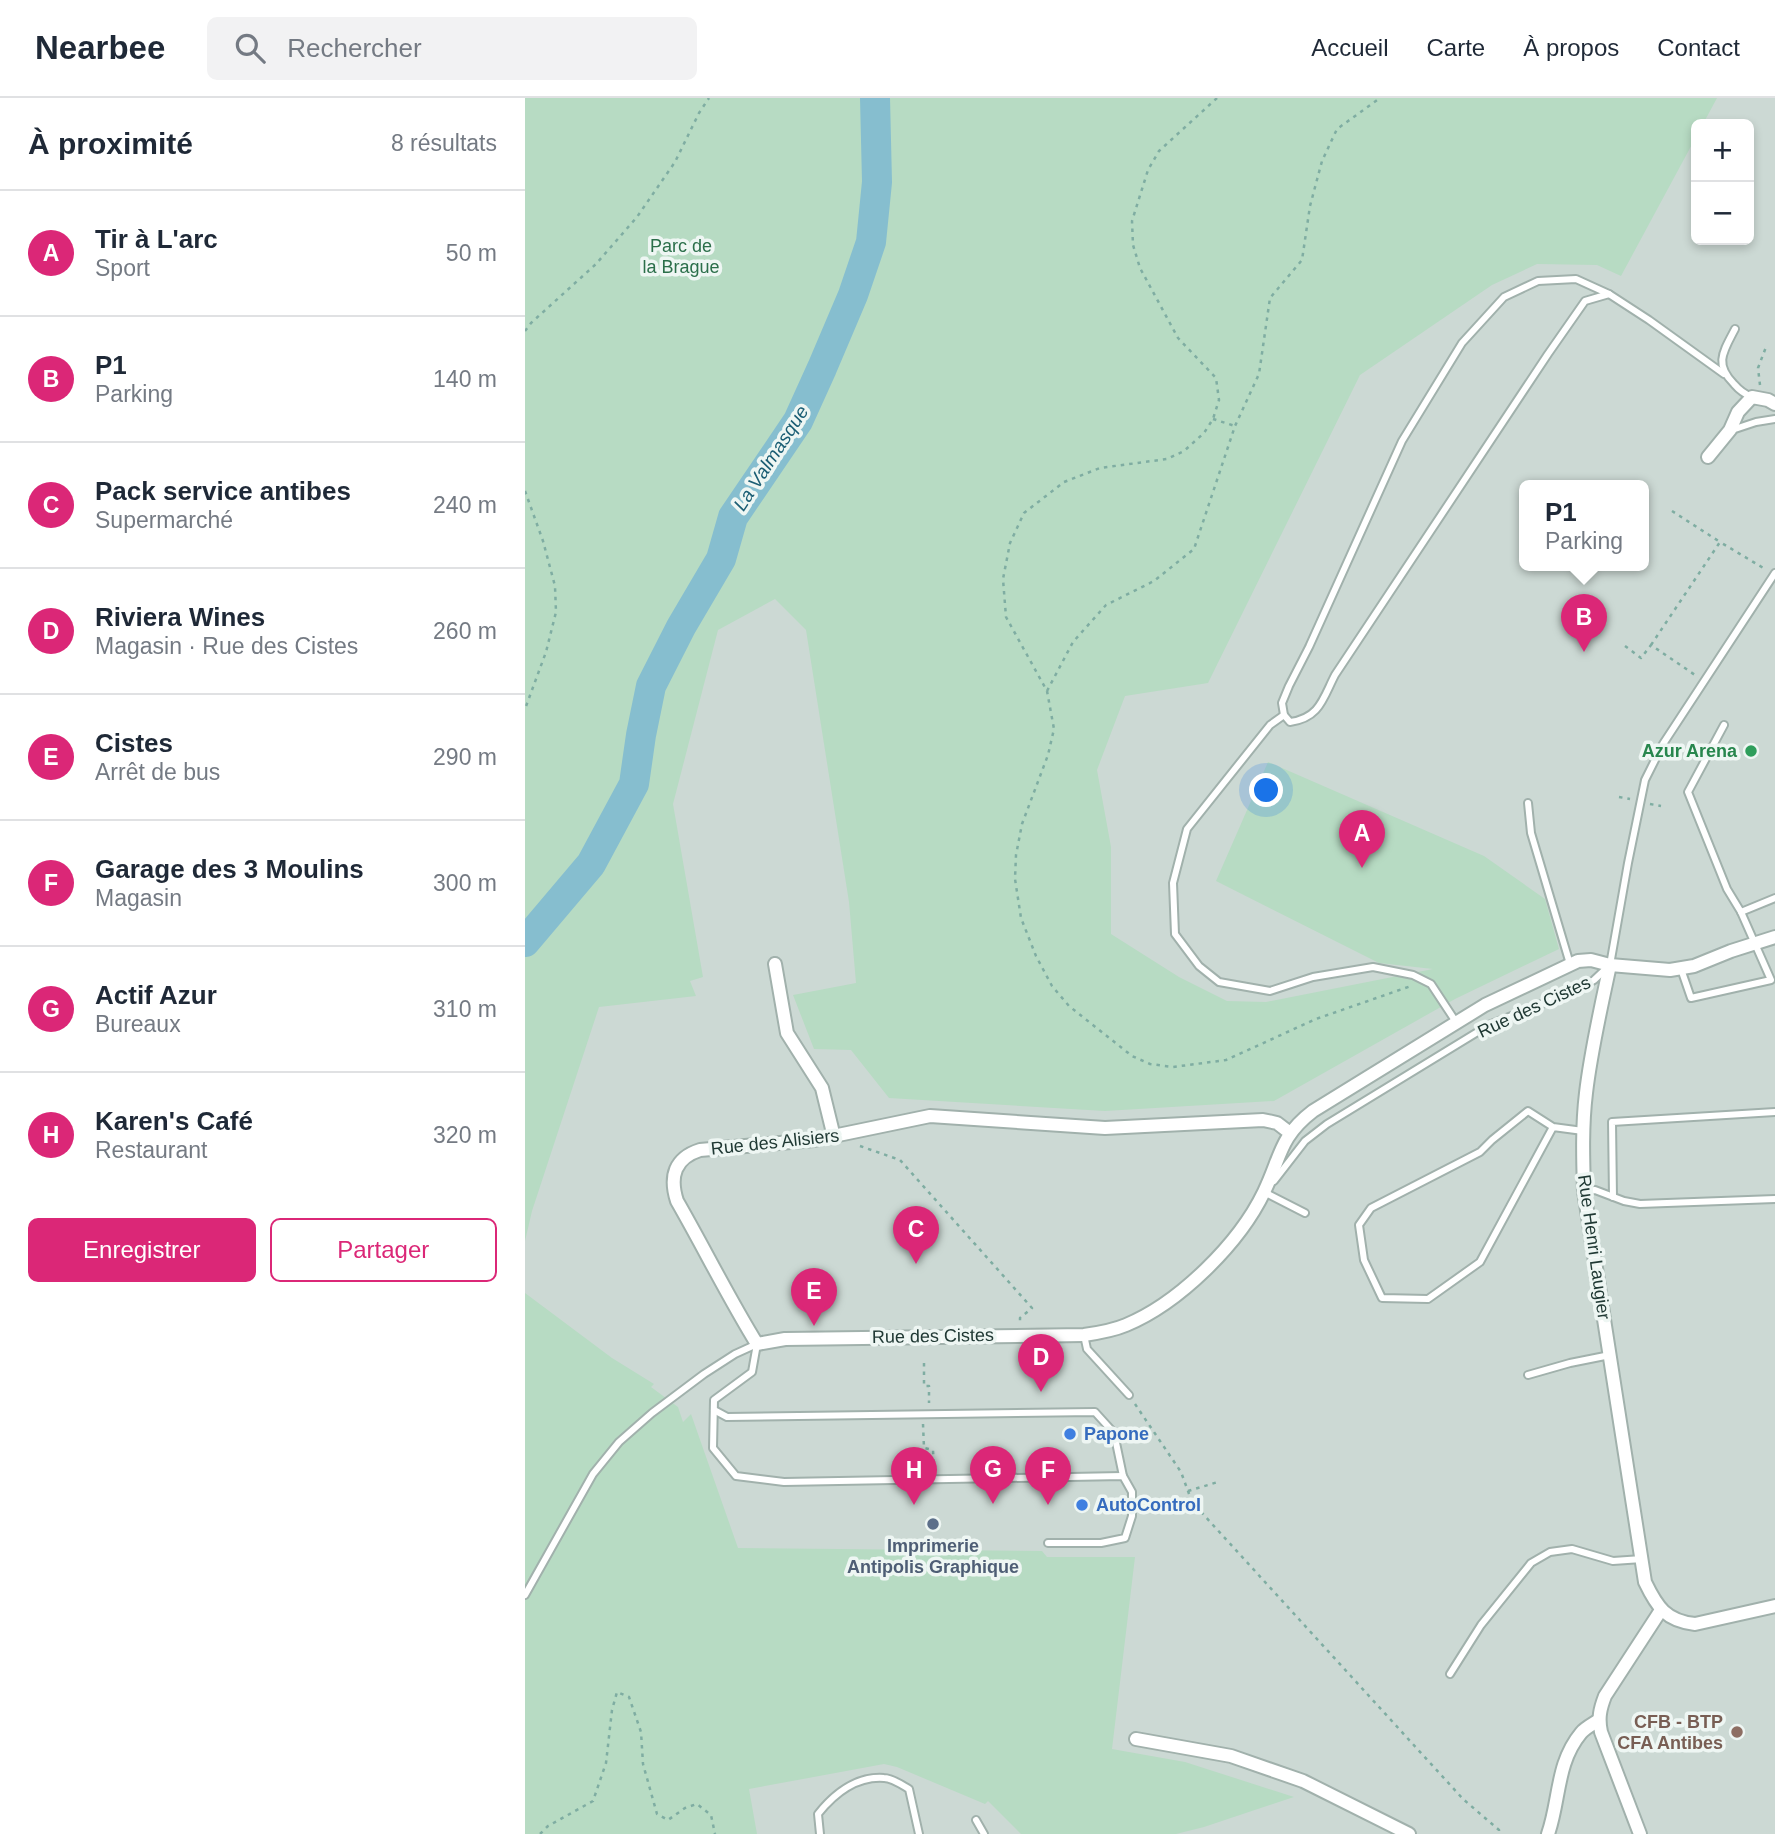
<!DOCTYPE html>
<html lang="fr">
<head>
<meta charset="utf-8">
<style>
	body { margin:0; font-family:Helvetica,sans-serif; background:#f2f2f3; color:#1f2937 }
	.controls { position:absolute; right:21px; top:21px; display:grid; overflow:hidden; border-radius:10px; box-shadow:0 4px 10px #0003 }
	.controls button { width:63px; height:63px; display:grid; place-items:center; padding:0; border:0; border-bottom:2px solid #e0e1e3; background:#fff; color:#1f2937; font:35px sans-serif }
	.you { position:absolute; left:742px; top:693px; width:24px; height:24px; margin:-18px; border:5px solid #fff; border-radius:50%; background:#1a73e8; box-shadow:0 0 0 10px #1a73e833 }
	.badge { display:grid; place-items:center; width:46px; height:46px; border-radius:50%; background:#db2777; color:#fff; font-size:23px; font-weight:700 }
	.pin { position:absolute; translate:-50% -58px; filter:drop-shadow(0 2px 4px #0008) }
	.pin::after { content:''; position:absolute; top:37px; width:24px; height:21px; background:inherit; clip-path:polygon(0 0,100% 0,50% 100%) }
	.popup { position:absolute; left:994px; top:382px; width:130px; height:91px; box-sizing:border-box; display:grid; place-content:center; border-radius:10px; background:#fff; filter:drop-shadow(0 2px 5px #0005); font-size:23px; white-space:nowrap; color:#747a83 }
	.popup b { font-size:26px; color:#1f2937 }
	.popup::after { content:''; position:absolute; left:50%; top:100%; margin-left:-14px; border:14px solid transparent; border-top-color:#fff }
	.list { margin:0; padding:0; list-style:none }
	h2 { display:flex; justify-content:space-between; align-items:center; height:91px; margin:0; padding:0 28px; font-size:30px }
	h2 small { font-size:23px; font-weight:400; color:#747a83 }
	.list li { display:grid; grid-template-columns:46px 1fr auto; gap:21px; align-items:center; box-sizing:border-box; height:126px; padding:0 28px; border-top:2px solid #e0e1e3 }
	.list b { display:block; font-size:26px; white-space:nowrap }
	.list p { margin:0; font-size:23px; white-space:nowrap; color:#747a83 }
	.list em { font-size:23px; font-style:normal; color:#747a83 }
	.actions { display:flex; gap:14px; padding:21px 28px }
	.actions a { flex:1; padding:16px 0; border:2px solid #db2777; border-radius:10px; text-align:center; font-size:24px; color:#db2777 }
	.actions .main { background:#db2777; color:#fff }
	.icon { flex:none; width:38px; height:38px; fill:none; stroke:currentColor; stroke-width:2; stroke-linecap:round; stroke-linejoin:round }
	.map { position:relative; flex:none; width:1250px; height:1736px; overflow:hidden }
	header { display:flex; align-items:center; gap:42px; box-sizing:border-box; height:98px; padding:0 35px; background:#fff; border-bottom:2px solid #e0e1e3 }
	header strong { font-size:33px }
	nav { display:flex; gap:38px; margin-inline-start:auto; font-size:24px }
	.search { width:490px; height:63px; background:#f2f2f3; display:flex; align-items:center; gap:18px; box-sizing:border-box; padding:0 24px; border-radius:10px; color:#747a83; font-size:26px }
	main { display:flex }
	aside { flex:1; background:#fff }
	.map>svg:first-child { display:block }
</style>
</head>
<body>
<header>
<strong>Nearbee</strong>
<div class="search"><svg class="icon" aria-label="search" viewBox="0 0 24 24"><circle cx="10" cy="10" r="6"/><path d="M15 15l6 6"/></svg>Rechercher</div>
<nav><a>Accueil</a><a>Carte</a><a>À propos</a><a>Contact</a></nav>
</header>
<main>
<aside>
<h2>À proximité<small>8 résultats</small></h2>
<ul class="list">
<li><span class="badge">A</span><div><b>Tir à L'arc</b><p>Sport</p></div><em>50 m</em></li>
<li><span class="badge">B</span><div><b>P1</b><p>Parking</p></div><em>140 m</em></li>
<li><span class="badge">C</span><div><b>Pack service antibes</b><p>Supermarché</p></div><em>240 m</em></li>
<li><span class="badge">D</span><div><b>Riviera Wines</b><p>Magasin · Rue des Cistes</p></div><em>260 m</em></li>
<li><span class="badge">E</span><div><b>Cistes</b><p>Arrêt de bus</p></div><em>290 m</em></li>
<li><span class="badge">F</span><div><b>Garage des 3 Moulins</b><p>Magasin</p></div><em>300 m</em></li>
<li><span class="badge">G</span><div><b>Actif Azur</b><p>Bureaux</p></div><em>310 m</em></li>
<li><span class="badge">H</span><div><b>Karen's Café</b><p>Restaurant</p></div><em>320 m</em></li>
</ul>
<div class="actions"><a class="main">Enregistrer</a><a>Partager</a></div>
</aside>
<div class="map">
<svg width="1250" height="1736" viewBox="0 0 1250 1736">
	<rect width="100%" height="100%" fill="#deeae5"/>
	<path fill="#ccd9d4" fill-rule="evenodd" d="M0,0H1250V1736H0ZM1171,26H1224V142H1171ZM1000,388H1118V468H1000Z"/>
	<g fill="#b7dbc3">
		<path d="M0,0H1192L1178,26H1171V39L1096,178L1072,167L1012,166L967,187L835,277L683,585L600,598L572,672L586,749V836L654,879L702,903L741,904L908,871L854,865L691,783L743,664L959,758L1020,801L1034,851L930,901L749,1003L580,1013L364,1000L326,952L289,951L268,897L331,885L324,804L281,532L250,501L193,532L148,706L178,879L165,883L171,898L74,909L7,1113L0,1143Z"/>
		<path d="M0,1195L87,1260L129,1286L126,1289L153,1309L158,1324L166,1316L213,1450L517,1453L522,1459H610L587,1651L660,1664L769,1699L679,1729L651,1736H496L463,1703L460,1706L372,1669L359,1666L224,1691L232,1736H0Z"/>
	</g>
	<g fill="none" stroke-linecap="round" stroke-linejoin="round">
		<path stroke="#86becf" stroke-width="30" d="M0,844L66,766L109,686L116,637L126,588L156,529L196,461L208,419L273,323L297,270L328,197L346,144L352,84L350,0"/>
		<g stroke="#a1b1ac" stroke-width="10">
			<g id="service">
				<path d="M1051,181L1084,196L1060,203L1023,256L810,577C798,600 795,620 765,624L759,617L757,605L764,588L784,549L877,343L937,245L979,199L1013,183Z"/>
				<path d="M1084,196L1124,222L1199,276"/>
				<path d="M1210,231C1198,254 1189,266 1209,286C1215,293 1219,296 1227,299"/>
				<path d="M1207,332L1231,324L1250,321"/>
				<path d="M759,617L745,627L662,731L648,785L650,836L674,868L694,884L745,893L788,879L848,869L888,877L906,886L931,924"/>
				<path d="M1003,705L1006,735L1045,866"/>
				<path d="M1216,814L1250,800"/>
				<path d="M1156,871L1166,900L1246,882L1216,814L1202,791L1163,694L1199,627"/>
				<path d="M1028,1029L1003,1013L967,1042L955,1054L846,1110L834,1127L839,1162L857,1200L903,1201L955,1164L1028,1029L1058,1033"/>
				<path d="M749,1083L780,1043L802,1026L964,927L1054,891L1069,882L1085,867L1103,765L1120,682L1138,646L1250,475"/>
				<path d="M1059,1093L1070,1092L1099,1103L1115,1106L1250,1101"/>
				<path d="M739,1094L780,1115"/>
				<path d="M1088,1099L1087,1024L1250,1014"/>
				<path d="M559,1237L562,1251L604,1297"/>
				<path d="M232,1246L227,1274L189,1302L188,1350L211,1378L259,1384L598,1378L607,1394V1418L600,1440L576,1445H523"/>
				<path d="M1003,1277L1045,1265L1085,1257"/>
				<path d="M189,1312L202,1319L570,1314L589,1335L598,1378"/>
				<path d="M0,1497L68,1376L94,1344L127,1315L179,1276L210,1256L232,1246"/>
				<path d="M925,1576L956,1527L1006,1465L1025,1454L1047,1451L1088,1463L1117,1461"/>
				<path d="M451,1722L459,1736"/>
				<path d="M295,1736L293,1716C309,1696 331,1678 359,1680C367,1680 377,1687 384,1691L394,1736"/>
			</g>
		</g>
		<g stroke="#a1b1ac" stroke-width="16">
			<g id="minor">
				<path d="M1183,359L1205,332L1213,314L1227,299L1243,302L1250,306"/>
				<path d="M250,866L262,935L297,990L309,1039"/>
				<path d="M1085,867C1076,909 1066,952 1061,995C1057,1028 1058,1060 1059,1093L1120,1484C1132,1509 1141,1523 1170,1526L1250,1508"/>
				<path d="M765,1035L752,1025L738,1022L580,1030L405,1018L289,1042L175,1052C150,1060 144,1078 152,1103C179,1150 203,1199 232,1246L260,1241L559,1237C573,1235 587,1233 601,1227C654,1205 714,1146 739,1094C756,1059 754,1039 788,1013L960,907L1053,863L1066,862L1085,867L1145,872L1169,868L1206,853L1250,839"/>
				<path d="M611,1641L706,1658L778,1683L884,1736"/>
				<path d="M1023,1736C1035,1702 1031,1665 1056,1635C1060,1630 1068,1626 1074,1622"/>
				<path d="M1115,1736L1076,1634C1073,1620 1075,1611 1080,1598L1136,1512"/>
			</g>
		</g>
		<g stroke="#7fada2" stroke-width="2.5" stroke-dasharray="3.5 5" stroke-linecap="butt">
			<path d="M692,0L634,53L623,72L607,123L608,147L615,170L653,240L691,280L694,302L688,321L679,335L659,353L642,361L575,370L539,384L499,415L485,445L478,481L481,519L522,593L529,631L523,657L497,726L491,757L490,781L496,820L511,858L527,888L544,908L607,958L625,966L648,969L701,962L791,921L886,888"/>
			<path d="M0,233L6,225L71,166L112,119L150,64L174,15L184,0"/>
			<path d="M1235,287L1233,270L1241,249"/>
			<path d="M688,321L710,328"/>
			<path d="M0,393L18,443L30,488L31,514L21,554L0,611"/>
			<path d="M1147,413L1195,444"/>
			<path d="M1126,547L1195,444L1240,471"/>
			<path d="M1100,548L1116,560L1126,547L1170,577"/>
			<path d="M522,593L548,544L581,507L629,483L669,451L710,328L734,276L745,200L777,162L785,108L797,63L812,31L855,0"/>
			<path d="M1094,699L1105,701"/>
			<path d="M1125,706L1136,708"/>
			<path d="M335,1048L375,1062L507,1210L495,1220V1223"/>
			<path d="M399,1265V1288H404V1305"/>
			<path d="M610,1306L656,1374L667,1404L938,1701L974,1732V1736"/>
			<path d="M398,1326L399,1350L408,1352L409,1371"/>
			<path d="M663,1393L693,1384"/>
			<path d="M15,1736L23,1728L68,1703L81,1665L87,1612L92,1594L104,1599L116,1634L118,1666L132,1716L143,1722L160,1710L172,1706L186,1717L190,1736"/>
		</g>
		<use href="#service" stroke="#fff" stroke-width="6"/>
		<use href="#minor" stroke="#fff" stroke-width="12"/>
	</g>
	<circle fill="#2e9e5b" stroke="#eef6f3" stroke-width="2.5" cx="1226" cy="653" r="7"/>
	<g fill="#3f7fe0" stroke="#eef6f3" stroke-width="2.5">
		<circle cx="545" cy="1336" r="7"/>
		<circle cx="557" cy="1407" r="7"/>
	</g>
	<circle fill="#5c6f8a" stroke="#eef6f3" stroke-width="2.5" cx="408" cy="1426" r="7"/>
	<circle fill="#8d6e63" stroke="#eef6f3" stroke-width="2.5" cx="1212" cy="1634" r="7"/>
	<g text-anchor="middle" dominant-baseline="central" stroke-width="7" stroke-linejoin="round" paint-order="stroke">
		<g font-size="18" fill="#2b6f4a" stroke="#eef6f3">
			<text x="156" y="148">Parc de<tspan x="156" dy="21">la Brague</tspan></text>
		</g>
		<g font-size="18" font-weight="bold" fill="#27864d" stroke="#eef6f3" text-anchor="end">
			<text x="1212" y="653">Azur Arena</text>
		</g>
		<g font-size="18" fill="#203934" stroke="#eef6f3">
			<text transform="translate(1009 909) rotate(-25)">Rue des Cistes</text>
			<text transform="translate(250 1044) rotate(-6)">Rue des Alisiers</text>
			<text transform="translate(1069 1149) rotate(82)">Rue Henri Laugier</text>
			<text transform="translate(408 1238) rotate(-1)">Rue des Cistes</text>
		</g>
		<g font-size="18" font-weight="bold" fill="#366cbe" stroke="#eef6f3" text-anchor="start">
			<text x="559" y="1336">Papone</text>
			<text x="571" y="1407">AutoControl</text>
		</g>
		<g font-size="18" font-weight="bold" fill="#4e5e75" stroke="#eef6f3">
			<text x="408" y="1448">Imprimerie<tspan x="408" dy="21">Antipolis Graphique</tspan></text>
		</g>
		<g font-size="18" font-weight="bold" fill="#785e54" stroke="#eef6f3" text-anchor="end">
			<text x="1198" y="1624">CFB - BTP<tspan x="1198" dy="21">CFA Antibes</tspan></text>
		</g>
		<g font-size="19" font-style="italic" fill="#1b5e74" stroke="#eef6f3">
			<text transform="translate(246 360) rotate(-57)">La Valmasque</text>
		</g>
	</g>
</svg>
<div class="controls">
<button>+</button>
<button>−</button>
</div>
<div class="you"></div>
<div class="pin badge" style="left:837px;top:770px">A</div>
<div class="pin badge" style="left:1059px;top:554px">B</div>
<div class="popup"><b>P1</b>Parking</div>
<div class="pin badge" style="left:391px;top:1166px">C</div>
<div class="pin badge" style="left:516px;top:1294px">D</div>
<div class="pin badge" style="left:289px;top:1228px">E</div>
<div class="pin badge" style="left:523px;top:1407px">F</div>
<div class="pin badge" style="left:468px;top:1406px">G</div>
<div class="pin badge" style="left:389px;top:1407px">H</div>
</div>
</main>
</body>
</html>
